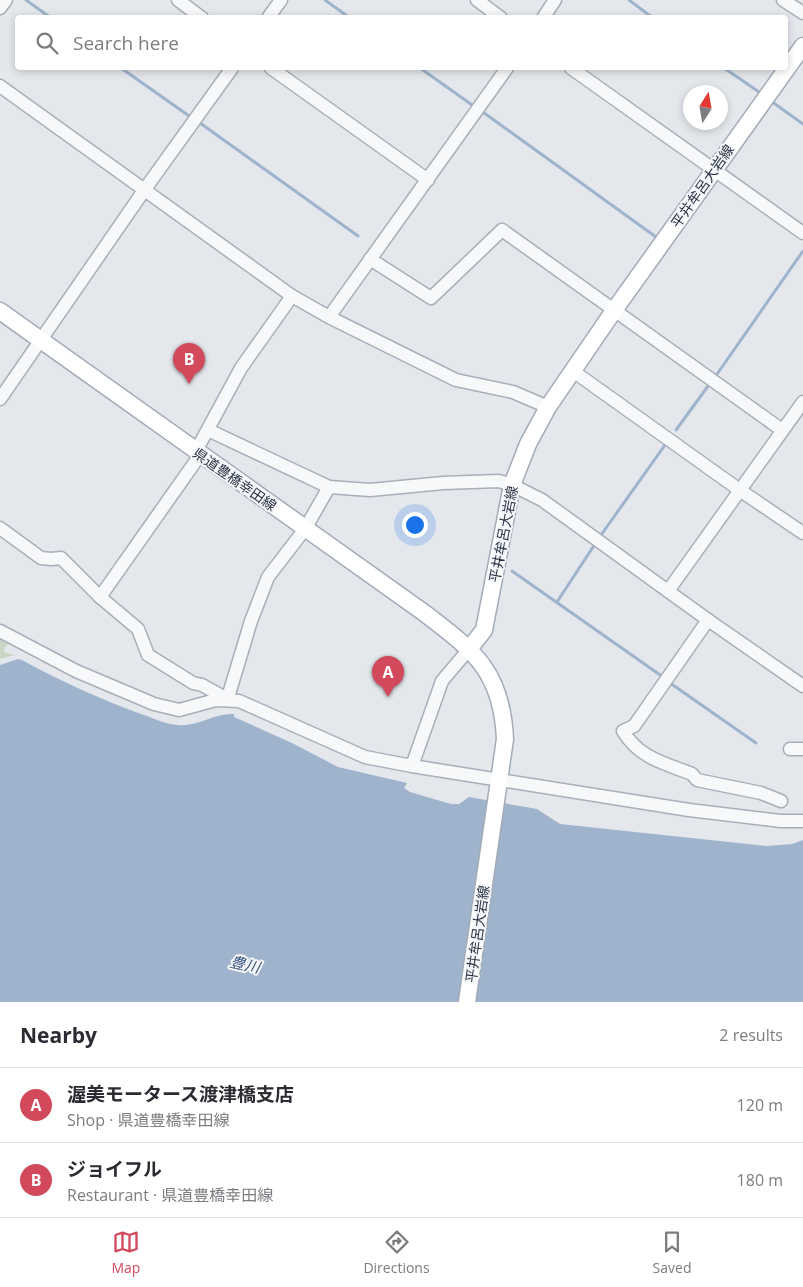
<!DOCTYPE html>
<html lang="en">
<head>
<meta charset="utf-8">
<style>
	body { margin:0; font-family:"Open Sans","Noto Sans JP",sans-serif; background:#f7f7f7; color:#2b2b33 }
	.compass { position:absolute; left:683px; top:85px; width:45px; height:45px; border-radius:50%; background:#fff; box-shadow:0 2px 8px #0003; rotate:11deg }
	.you { position:absolute; left:414px; top:524px; width:18px; height:18px; margin:-12px; border:4px solid #fff; border-radius:50%; background:#1a73e8; box-shadow:0 0 0 8px #1a73e833 }
	.badge { display:grid; place-items:center; width:32px; height:32px; border-radius:50%; background:#d1495b; color:#fff; font-size:16px; font-weight:700 }
	.pin { position:absolute; translate:-50% -41px; filter:drop-shadow(0 1px 2px #0008) }
	.pin::after { content:''; position:absolute; top:26px; width:18px; height:15px; background:inherit; clip-path:polygon(0 0,100% 0,50% 100%) }
	.list { margin:0; padding:0; list-style:none }
	h2 { display:flex; justify-content:space-between; align-items:center; height:65px; margin:0; padding:0 20px; font-size:21px }
	h2 small { font-size:16px; font-weight:400; color:#7c7c81 }
	.list li { display:grid; grid-template-columns:32px 1fr auto; gap:15px; align-items:center; box-sizing:border-box; height:75px; padding:0 20px; border-top:1px solid #e1e1e2 }
	.list b { display:block; font-size:19px; white-space:nowrap }
	.list p { margin:0; font-size:16px; white-space:nowrap; color:#7c7c81 }
	.list em { font-size:16px; font-style:normal; color:#7c7c81 }
	.icon { flex:none; width:28px; height:28px; fill:none; stroke:currentColor; stroke-width:2; stroke-linecap:round; stroke-linejoin:round }
	.map { position:relative; flex:none; width:803px; height:1002px; overflow:hidden }
	.search { position:absolute; background:#fff; box-shadow:0 2px 8px #0003; left:15px; right:15px; top:15px; height:55px; display:flex; align-items:center; gap:12px; box-sizing:border-box; padding:0 18px; border-radius:5px; color:#7c7c81; font-size:19px }
	.sheet { height:215px; background:#fff }
	nav { display:flex; justify-content:space-around; align-items:center; box-sizing:border-box; height:70px; border-top:1px solid #e1e1e2; background:#fff; font-size:14px; color:#7c7c81 }
	nav a { display:grid; justify-items:center; gap:2px }
	nav .on { color:#d1495b }
	.map>svg:first-child { display:block }
</style>
</head>
<body>
<div class="map">
<svg width="803" height="1002" viewBox="0 0 803 1002">
	<rect width="100%" height="100%" fill="#e4e7ec"/>
	<path fill="#c9d6c5" d="M0,636L10,642L5,647L4,652L15,655L0,659Z"/>
	<path fill="#9fb4cc" d="M18,659L22,660C60,681 100,699 141,714C153,718 165,724 178,725C197,727 214,713 234,714V717L292,743L338,767L407,783L404,788L410,792L451,804H459L469,797L537,809L560,824L767,846L792,844L803,840V1002H0V665Z"/>
	<g fill="none" stroke-linecap="round" stroke-linejoin="round">
		<g stroke="#9fb4cc" stroke-width="3">
			<path d="M26,0L51,18"/>
			<path d="M325,0L350,18"/>
			<path d="M629,0L653,18"/>
			<path d="M121,68L192,118"/>
			<path d="M420,68L475,107"/>
			<path d="M724,68L762,94"/>
			<path d="M771,101L803,124"/>
			<path d="M480,110L656,237"/>
			<path d="M200,123L358,236"/>
			<path d="M715,377L803,251"/>
			<path d="M676,430L711,382"/>
			<path d="M601,535L665,445"/>
			<path d="M512,571L663,677"/>
			<path d="M557,602L595,544"/>
			<path d="M670,683L756,743"/>
		</g>
		<g stroke="#a9aeb7" stroke-width="15">
			<g id="minor">
				<path d="M178,0L202,18"/>
				<path d="M477,0L501,18"/>
				<path d="M783,0L803,13"/>
				<path d="M0,8L6,0"/>
				<path d="M268,18L281,0"/>
				<path d="M543,18L555,0"/>
				<path d="M271,68L428,180"/>
				<path d="M571,68L803,233"/>
				<path d="M0,86L292,296L329,317L456,380L513,392L548,407"/>
				<path d="M370,259L431,298L502,230L782,430"/>
				<path d="M329,317L507,68"/>
				<path d="M573,371L741,491L803,533"/>
				<path d="M0,399L145,189L232,68"/>
				<path d="M208,430L329,487L370,490L443,483L499,481L512,485L542,500L708,620L803,686"/>
				<path d="M196,451L241,368L292,296"/>
				<path d="M0,528L41,558L51,559L61,558L100,597L138,629L148,655L193,683L202,685L229,700V694L251,621L268,577L305,529L329,487"/>
				<path d="M668,591L803,402"/>
				<path d="M100,597L200,455"/>
				<path d="M708,620L634,726L623,731C639,758 664,763 692,774L697,780L761,793L781,801"/>
				<path d="M0,631L76,671L154,704L179,710L216,700L239,701L365,757L412,766L689,810L781,821H803"/>
				<path d="M790,749H803"/>
				<path d="M412,766L442,681L469,649"/>
			</g>
		</g>
		<g stroke="#a3abb8" stroke-width="19">
			<g id="major">
				<path d="M0,311L423,612C474,651 502,671 505,739L467,1002"/>
				<path d="M469,649L484,630L512,485L528,444L548,407L615,309L803,46"/>
			</g>
		</g>
		<use href="#minor" stroke="#f7f8fa" stroke-width="12"/>
		<use href="#major" stroke="#fff" stroke-width="16"/>
	</g>
	<g text-anchor="middle" dominant-baseline="central" stroke-width="4" stroke-linejoin="round" paint-order="stroke">
		<g font-size="14" fill="#2b3445" stroke="#f4f6f9">
			<text transform="translate(702 186) rotate(-55)">平井牟呂大岩線</text>
			<text transform="translate(235 479) rotate(35)">県道豊橋幸田線</text>
			<text transform="translate(503 534) rotate(-79)">平井牟呂大岩線</text>
			<text transform="translate(477 934) rotate(-82)">平井牟呂大岩線</text>
		</g>
		<g font-size="15" font-style="italic" fill="#34527a" stroke="#f4f6f9">
			<text transform="translate(245 964) rotate(13)">豊川</text>
		</g>
	</g>
</svg>
<svg class="compass" viewBox="-18 -18 36 36"><path d="M0-13l5 13h-10z" fill="#e53935"/><path d="M0 13l5-13h-10z" fill="#7c7c81"/></svg>
<div class="you"></div>
<div class="pin badge" style="left:388px;top:697px">A</div>
<div class="pin badge" style="left:189px;top:384px">B</div>
<div class="search"><svg class="icon" aria-label="search" viewBox="0 0 24 24"><circle cx="10" cy="10" r="6"/><path d="M15 15l6 6"/></svg>Search here</div>
</div>
<section class="sheet">
<h2>Nearby<small>2 results</small></h2>
<ul class="list">
<li><span class="badge">A</span><div><b>渥美モータース渡津橋支店</b><p>Shop · 県道豊橋幸田線</p></div><em>120 m</em></li>
<li><span class="badge">B</span><div><b>ジョイフル</b><p>Restaurant · 県道豊橋幸田線</p></div><em>180 m</em></li>
</ul>
</section>
<nav>
<a class="on"><svg class="icon" aria-label="map" viewBox="0 0 24 24"><path d="M3 6l6-2 6 2 6-2v14l-6 2-6-2-6 2zM9 4v14M15 6v14"/></svg>Map</a>
<a><svg class="icon" aria-label="directions" viewBox="0 0 24 24"><path d="M12 3l9 9-9 9-9-9zM9 14v-3h6M13 9l2 2-2 2"/></svg>Directions</a>
<a><svg class="icon" aria-label="saved" viewBox="0 0 24 24"><path d="M7 4h10v16l-5-4-5 4z"/></svg>Saved</a>
</nav>
</body>
</html>
